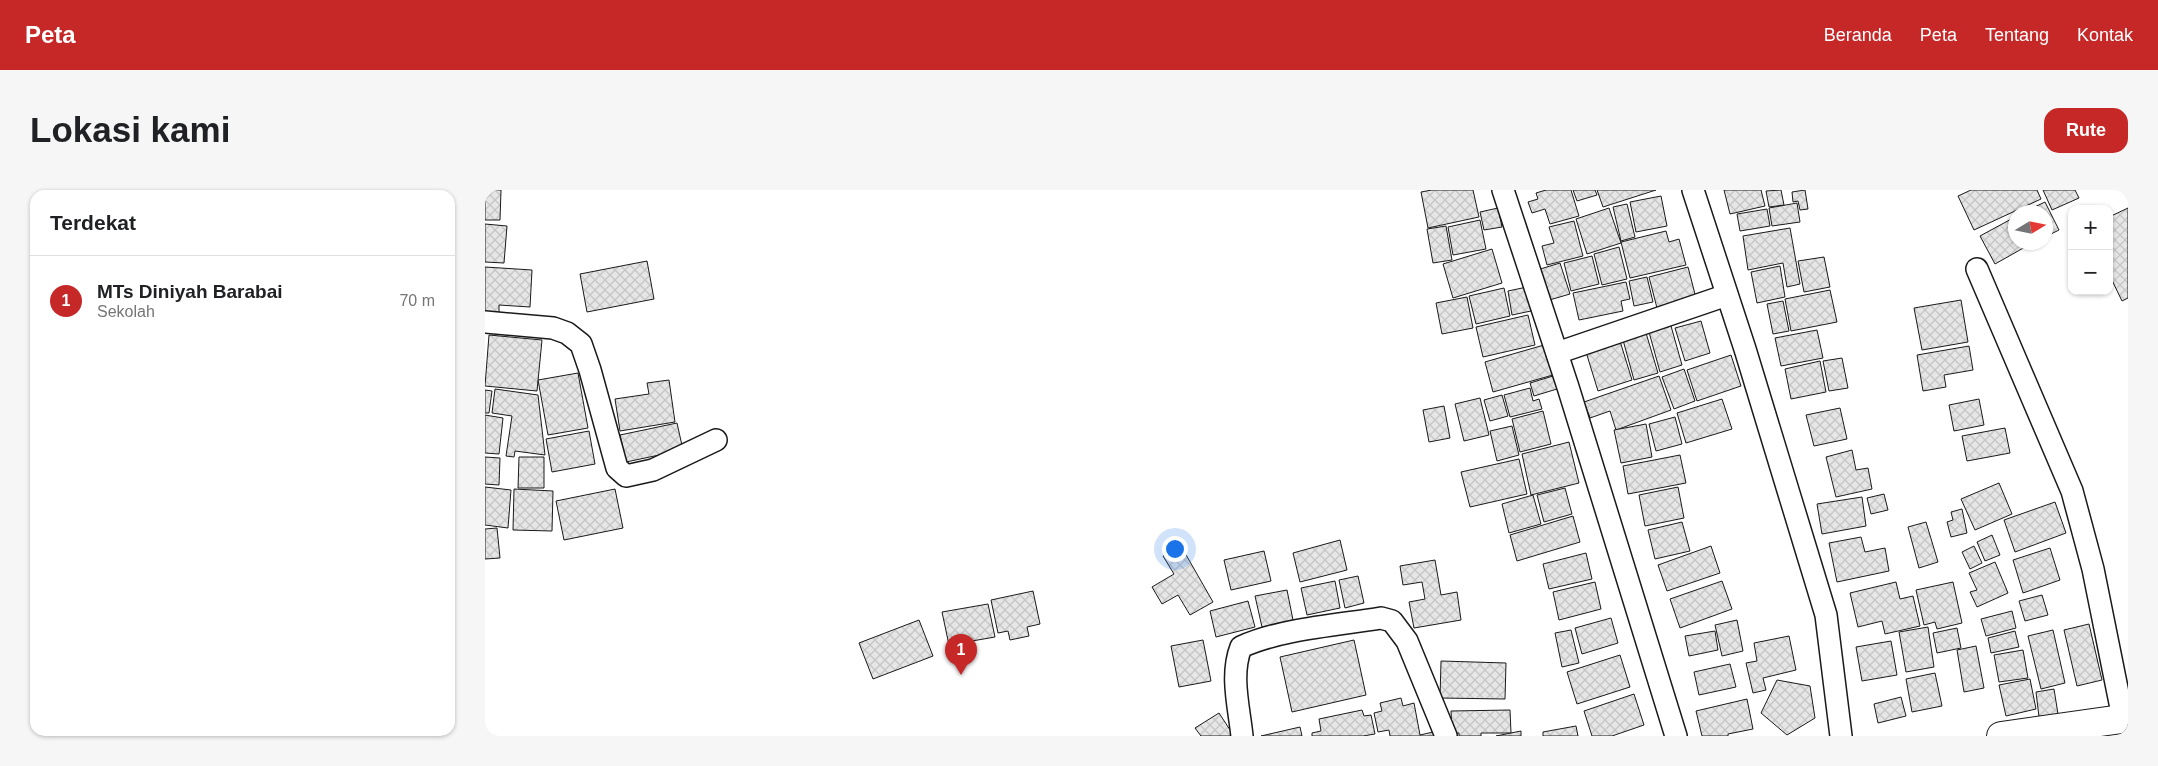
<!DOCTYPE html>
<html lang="id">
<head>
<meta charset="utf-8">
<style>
	body { margin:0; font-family:Arial,sans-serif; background:#f6f6f6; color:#202124 }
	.controls { position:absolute; right:15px; top:15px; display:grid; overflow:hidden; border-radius:10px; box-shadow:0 1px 4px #0004 }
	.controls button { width:45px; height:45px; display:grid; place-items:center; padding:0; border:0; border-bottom:1px solid #e0e0e0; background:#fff; color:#202124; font:25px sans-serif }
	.compass { position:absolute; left:1523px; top:15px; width:45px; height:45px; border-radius:50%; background:#fff; box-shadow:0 1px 4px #0004; rotate:80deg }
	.you { position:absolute; left:689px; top:358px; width:18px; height:18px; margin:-12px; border:4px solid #fff; border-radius:50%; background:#1a73e8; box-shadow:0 0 0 8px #1a73e833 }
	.badge { display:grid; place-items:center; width:32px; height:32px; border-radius:50%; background:#c62828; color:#fff; font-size:16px; font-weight:700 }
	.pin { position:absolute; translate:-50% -41px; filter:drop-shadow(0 1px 2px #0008) }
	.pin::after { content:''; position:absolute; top:26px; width:18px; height:15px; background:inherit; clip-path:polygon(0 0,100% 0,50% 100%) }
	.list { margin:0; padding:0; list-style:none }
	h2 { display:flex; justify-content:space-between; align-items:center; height:65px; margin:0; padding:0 20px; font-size:21px }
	h2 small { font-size:16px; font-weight:400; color:#757577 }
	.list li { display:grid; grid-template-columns:32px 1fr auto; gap:15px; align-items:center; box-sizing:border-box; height:90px; padding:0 20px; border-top:1px solid #e0e0e0 }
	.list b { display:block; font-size:19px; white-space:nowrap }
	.list p { margin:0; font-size:16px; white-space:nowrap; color:#757577 }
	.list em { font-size:16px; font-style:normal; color:#757577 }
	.map { position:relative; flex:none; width:1643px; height:546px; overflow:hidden; border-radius:15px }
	header { display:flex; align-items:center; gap:30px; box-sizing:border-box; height:70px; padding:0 25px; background:#c62828; color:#fff }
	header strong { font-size:24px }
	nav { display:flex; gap:28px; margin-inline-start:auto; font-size:18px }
	.intro { display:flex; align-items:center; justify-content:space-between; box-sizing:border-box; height:120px; padding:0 30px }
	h1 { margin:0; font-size:35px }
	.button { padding:12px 22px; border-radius:15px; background:#c62828; color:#fff; font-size:18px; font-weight:700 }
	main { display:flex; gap:30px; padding:0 30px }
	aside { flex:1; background:#fff; border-radius:15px; box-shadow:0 1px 4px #0004 }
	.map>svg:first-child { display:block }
</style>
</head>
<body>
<header>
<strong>Peta</strong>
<nav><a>Beranda</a><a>Peta</a><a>Tentang</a><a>Kontak</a></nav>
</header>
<div class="intro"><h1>Lokasi kami</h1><a class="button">Rute</a></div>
<main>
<aside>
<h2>Terdekat<small></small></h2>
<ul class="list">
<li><span class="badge">1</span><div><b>MTs Diniyah Barabai</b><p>Sekolah</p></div><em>70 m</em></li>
</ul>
</aside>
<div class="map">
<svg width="1643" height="546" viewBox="0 0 1643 546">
	<defs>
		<pattern id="building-cross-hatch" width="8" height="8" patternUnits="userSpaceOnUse" patternTransform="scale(1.25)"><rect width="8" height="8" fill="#e6e6e6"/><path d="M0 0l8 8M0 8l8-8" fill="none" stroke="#c5c5c5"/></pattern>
	</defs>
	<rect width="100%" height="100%" fill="#fff"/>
	<g fill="url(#building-cross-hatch)" stroke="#1a1a1a">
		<path d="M0,0H16L15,30H0Z"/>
		<path d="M947,0H988L994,27L943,38L936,2Z"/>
		<path d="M1061,0H1086L1094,26L1065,34L1060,19L1047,23L1043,12L1053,9L1051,3Z"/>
		<path d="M1088,0H1110L1112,5L1092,11Z"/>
		<path d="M1112,0H1171L1118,17Z"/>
		<path d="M1239,0H1276L1280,16L1245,24Z"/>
		<path d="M1296,0L1299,15L1284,17L1281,1Z"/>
		<path d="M1320,0L1323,19L1315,20L1313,11L1308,12L1307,2Z"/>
		<path d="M1486,0H1552L1556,9L1489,40L1473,6Z"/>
		<path d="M1558,0H1590L1594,8L1567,20Z"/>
		<path d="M1176,6L1182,36L1151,42L1145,12Z"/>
		<path d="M1560,12L1574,40L1560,47V22H1539Z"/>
		<path d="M1312,13L1315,32L1287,36L1284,18Z"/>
		<path d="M1142,14L1150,47L1136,51L1128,17Z"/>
		<path d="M1013,18L1017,37L999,40L995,22Z"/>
		<path d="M1124,18L1136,53L1102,64L1091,29Z"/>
		<path d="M1643,18V108L1637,111L1624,84V27Z"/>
		<path d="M1282,19L1285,36L1255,41L1252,24Z"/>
		<path d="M1530,27V52H1549L1510,74L1495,46Z"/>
		<path d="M995,30L1001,59L968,65L963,37Z"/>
		<path d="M1089,31L1098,66L1062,75L1057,56L1069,53L1064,37Z"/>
		<path d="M0,34L22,36L19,73L0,72Z"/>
		<path d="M961,36L967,70L948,73L942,39Z"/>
		<path d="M1305,38L1315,94L1302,97L1298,73L1263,80L1258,46Z"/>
		<path d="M1181,41L1184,52L1194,49L1201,75L1145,88L1136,52Z"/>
		<path d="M1134,57L1142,89L1117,95L1109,64Z"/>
		<path d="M1007,59L1017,93L968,108L958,74Z"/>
		<path d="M1107,66L1114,94L1086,101L1079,73Z"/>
		<path d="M1339,67L1345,97L1319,102L1313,71Z"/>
		<path d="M162,71L169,109L102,122L95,84Z"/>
		<path d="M1075,73L1085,104L1061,111L1052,80Z"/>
		<path d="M1295,76L1300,107L1272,113L1266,82Z"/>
		<path d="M0,77L47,80L45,117L14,115V126L0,125Z"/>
		<path d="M1203,77L1211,108L1172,118L1164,87Z"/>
		<path d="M1162,87L1168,112L1149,116L1144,91Z"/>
		<path d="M1141,92L1145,109L1136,111L1138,121L1094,130L1088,103Z"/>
		<path d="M1042,97L1046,121L1027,125L1023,101Z"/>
		<path d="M1019,98L1025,126L991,134L984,106Z"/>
		<path d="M1345,100L1352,132L1306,141L1300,109Z"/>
		<path d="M982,107L988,138L957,144L951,113Z"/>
		<path d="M1476,110L1483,152L1437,160L1429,118Z"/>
		<path d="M1298,111L1304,141L1288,144L1282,114Z"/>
		<path d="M1043,125L1050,155L998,167L991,137Z"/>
		<path d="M1216,131L1225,163L1200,171L1190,138Z"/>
		<path d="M1186,136L1197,175L1175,182L1164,142Z"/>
		<path d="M1332,140L1338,168L1296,176L1290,148Z"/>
		<path d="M1161,143L1173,183L1149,190L1138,150Z"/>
		<path d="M4,145L57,150L52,201L0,196Z"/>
		<path d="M1135,151L1147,190L1113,201L1101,162Z"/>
		<path d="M1059,155L1068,185L1008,202L1000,172Z"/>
		<path d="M1484,156L1488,180L1459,185L1461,197L1438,201L1432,165Z"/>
		<path d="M1246,165L1256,196L1212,211L1202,180Z"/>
		<path d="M1357,168L1363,198L1344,201L1338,171Z"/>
		<path d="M1335,171L1341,202L1306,209L1300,179Z"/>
		<path d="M1199,179L1210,211L1189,219L1177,187Z"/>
		<path d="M93,183L103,238L63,245L53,190Z"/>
		<path d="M1068,186L1072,199L1049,206L1045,193Z"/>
		<path d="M1174,186L1186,220L1131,240L1125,221L1105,228L1099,212Z"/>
		<path d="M184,190L190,232L135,241L130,209L164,204L162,193Z"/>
		<path d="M1045,198L1048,211L1054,209L1057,219L1025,227L1019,205Z"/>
		<path d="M10,199L53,205L60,265L30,261L29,267L21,266L27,226L7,223Z"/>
		<path d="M0,200L7,201L4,223H0Z"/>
		<path d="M1017,205L1023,226L1005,231L999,210Z"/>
		<path d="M995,208L1004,245L979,251L970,214Z"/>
		<path d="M1237,209L1247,239L1201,253L1192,223Z"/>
		<path d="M1494,209L1499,235L1469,241L1464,215Z"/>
		<path d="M959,216L965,248L944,252L938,220Z"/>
		<path d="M1355,218L1362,249L1329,256L1321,225Z"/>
		<path d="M1058,221L1066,254L1035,262L1027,229Z"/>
		<path d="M0,225L18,228L14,264L0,263Z"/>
		<path d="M1190,227L1197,254L1171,261L1164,234Z"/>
		<path d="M192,233L198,260L141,272L135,245Z"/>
		<path d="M1161,234L1167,267L1136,273L1129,240Z"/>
		<path d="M1027,236L1034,265L1012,271L1005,241Z"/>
		<path d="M1520,238L1525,263L1482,271L1477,246Z"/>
		<path d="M104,241L110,274L67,282L61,249Z"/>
		<path d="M1084,252L1094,293L1046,305L1037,264Z"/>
		<path d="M1367,260L1371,280L1383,278L1387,299L1351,307L1341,267Z"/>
		<path d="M1195,265L1201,293L1143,304L1138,276Z"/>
		<path d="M0,267L15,268L14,295L0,294Z"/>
		<path d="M34,267H59V298H33Z"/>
		<path d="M1034,269L1042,304L985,317L976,282Z"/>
		<path d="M1514,293L1527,324L1490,340L1476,309Z"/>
		<path d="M0,297L26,300L23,338L0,335Z"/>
		<path d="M1193,297L1199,328L1160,336L1154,305Z"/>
		<path d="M1080,298L1087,324L1059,332L1052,305Z"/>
		<path d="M29,299L68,301L67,341L28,340Z"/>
		<path d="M130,299L138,338L79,350L71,311Z"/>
		<path d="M1399,304L1403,320L1386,324L1382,308Z"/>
		<path d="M1048,305L1056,334L1024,343L1017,314Z"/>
		<path d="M1377,307L1381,336L1337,344L1332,314Z"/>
		<path d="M1570,312L1581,343L1530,362L1519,330Z"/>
		<path d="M1477,319L1482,343L1466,347L1462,332L1468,330L1466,322Z"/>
		<path d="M1088,326L1095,352L1032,371L1025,345Z"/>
		<path d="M1197,332L1205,361L1170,369L1163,340Z"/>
		<path d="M1441,332L1453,372L1434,378L1423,337Z"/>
		<path d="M12,338L15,368L0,369V339Z"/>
		<path d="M1507,345L1515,365L1500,371L1492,352Z"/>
		<path d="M1376,347L1380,362L1400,358L1404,381L1352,392L1344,353Z"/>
		<path d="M855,350L862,380L815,392L808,363Z"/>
		<path d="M696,356L728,412L705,425L693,405L677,414L667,397L689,384L678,366Z"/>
		<path d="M1226,356L1235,383L1182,401L1173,375Z"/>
		<path d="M1489,356L1497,373L1485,379L1477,362Z"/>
		<path d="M1565,358L1575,390L1538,403L1528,370Z"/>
		<path d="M779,361L786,391L746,400L739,370Z"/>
		<path d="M1101,363L1107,389L1064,399L1058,374Z"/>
		<path d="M950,370L956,405L972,402L976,430L929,438L924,412L940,409L937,392L918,395L915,376Z"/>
		<path d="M1510,372L1523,403L1492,417L1485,402L1492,400L1484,383Z"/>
		<path d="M873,386L879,413L860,418L854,390Z"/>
		<path d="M850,391L855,418L822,425L816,398Z"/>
		<path d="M1237,391L1247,419L1195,438L1185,409Z"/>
		<path d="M1110,392L1116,419L1074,430L1068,402Z"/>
		<path d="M1411,392L1415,409L1428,406L1435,436L1400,444L1397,431L1373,437L1365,403Z"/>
		<path d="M1468,392L1477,433L1452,439L1450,432L1439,435L1431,400Z"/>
		<path d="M802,400L808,430L777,437L770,406Z"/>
		<path d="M548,401L555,434L542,437L544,446L525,450L523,441L513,443L506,410Z"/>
		<path d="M1557,405L1563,425L1540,431L1534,411Z"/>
		<path d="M763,411L770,437L731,447L725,421Z"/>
		<path d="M503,414L510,447L464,455L457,422Z"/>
		<path d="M1527,421L1531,438L1501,446L1496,429Z"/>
		<path d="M1126,428L1133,453L1097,464L1090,438Z"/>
		<path d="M434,430L448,466L388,489L374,453Z"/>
		<path d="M1252,430L1258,461L1237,466L1230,435Z"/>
		<path d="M1604,434L1617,490L1592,496L1579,440Z"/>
		<path d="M1443,437L1449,477L1421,482L1414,442Z"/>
		<path d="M1472,438L1476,458L1452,463L1448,443Z"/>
		<path d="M1086,440L1094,473L1077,477L1070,443Z"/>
		<path d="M1568,440L1580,493L1556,499L1543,446Z"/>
		<path d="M1230,441L1233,460L1204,466L1200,446Z"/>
		<path d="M1530,441L1534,457L1506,463L1503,448Z"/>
		<path d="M1304,446L1311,480L1278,488L1281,500L1268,503L1261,473L1272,471L1269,453Z"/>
		<path d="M718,450L726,491L694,497L686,456Z"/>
		<path d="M869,450L881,505L807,522L795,467Z"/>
		<path d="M1406,451L1412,485L1377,491L1371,457Z"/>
		<path d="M1491,456L1499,498L1479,502L1472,460Z"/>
		<path d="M1538,460L1543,488L1514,492L1509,465Z"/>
		<path d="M1135,465L1145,497L1092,514L1082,482Z"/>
		<path d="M956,471L1021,473L1020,509L955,508Z"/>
		<path d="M1245,474L1251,497L1214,505L1209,482Z"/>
		<path d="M1450,483L1457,516L1427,522L1421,489Z"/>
		<path d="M1545,489L1551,519L1521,526L1514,495Z"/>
		<path d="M1292,490L1325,496L1330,528L1302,545L1276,523Z"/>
		<path d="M1569,499L1573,524L1554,527L1551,502Z"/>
		<path d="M1149,504L1159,535L1127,546H1107L1099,521Z"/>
		<path d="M1416,507L1421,526L1393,533L1389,514Z"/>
		<path d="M916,508L918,516L929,513L935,545L948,542L949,546H905L904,540L893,542L889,523L897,521L895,513Z"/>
		<path d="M1262,509L1268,539L1243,544V546H1217L1211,521Z"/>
		<path d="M877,520L879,526L886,525L890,544L878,546H827V543L836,541L834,529Z"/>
		<path d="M1025,520L1026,543H996V546H974V543H967L966,521Z"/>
		<path d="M734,523L749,546H716L710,538Z"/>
		<path d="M1091,536L1093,546H1058V542Z"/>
		<path d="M815,537L817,546H776Z"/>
		<path d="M1036,541V546H1011Z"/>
	</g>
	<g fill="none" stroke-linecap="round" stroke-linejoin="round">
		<g stroke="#1a1a1a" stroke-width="24">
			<g id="street">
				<path d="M1018,0L1083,197L1191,546"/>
				<path d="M1208,0L1260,159L1341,425L1356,546"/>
				<path d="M1492,79L1587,301L1608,379L1638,528"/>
				<path d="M0,132L68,138L82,143L96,154L105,180L132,278L141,286L168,280L231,250"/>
				<path d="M1072,163L1242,105"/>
				<path d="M757,546C754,517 745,485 756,457C795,439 853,435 896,428L907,431L922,451L961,546"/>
			</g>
		</g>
		<g stroke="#1a1a1a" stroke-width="30">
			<path id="secondary" d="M1516,546L1643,528"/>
		</g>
		<use href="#street" stroke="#fff" stroke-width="21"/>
		<use href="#secondary" stroke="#fff" stroke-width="28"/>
	</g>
</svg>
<div class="controls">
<button>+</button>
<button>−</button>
</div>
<svg class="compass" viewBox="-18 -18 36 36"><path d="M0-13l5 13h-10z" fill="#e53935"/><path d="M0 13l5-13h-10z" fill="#757577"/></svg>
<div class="you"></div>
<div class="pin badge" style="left:476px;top:485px">1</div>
</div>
</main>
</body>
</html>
